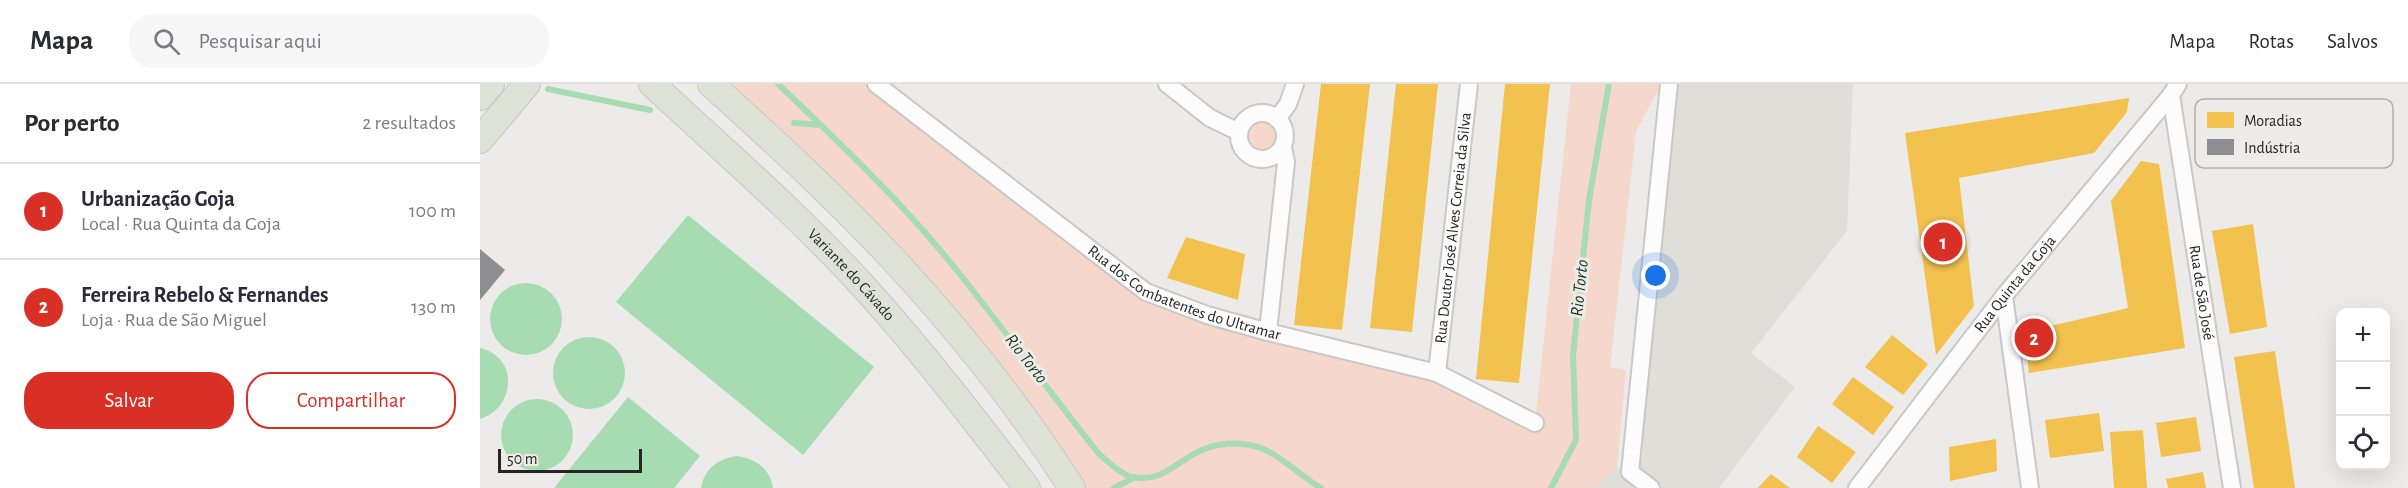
<!DOCTYPE html>
<html lang="pt">
<head>
<meta charset="utf-8">
<style>
	body { margin:0; font-family:"Alegreya Sans",sans-serif; background:#f7f7f7; color:#2b2b33 }
	.controls { position:absolute; right:18px; bottom:18px; display:grid; overflow:hidden; border-radius:12px; box-shadow:0 6px 24px #0002 }
	.controls button { width:54px; height:54px; display:grid; place-items:center; padding:0; border:0; border-bottom:2px solid #e1e1e2; background:#fff; color:#2b2b33; font:30px sans-serif }
	.scale { position:absolute; left:18px; bottom:15px; width:144px; box-sizing:border-box; padding-left:6px; border:3px solid #262524; border-top:0; font-size:16px; line-height:21px; white-space:nowrap; color:#262524; -webkit-text-stroke:4px #edece9; paint-order:stroke }
	.you { position:absolute; left:1176px; top:192px; width:21px; height:21px; margin:-15px; border:4px solid #fff; border-radius:50%; background:#1a73e8; box-shadow:0 0 0 9px #1a73e833 }
	.badge { display:grid; place-items:center; width:39px; height:39px; border-radius:50%; background:#d93025; color:#fff; font-size:20px; font-weight:700 }
	.pin { position:absolute; translate:-50% -50%; border:3px solid #fff; box-shadow:0 2px 6px #0006 }
	.list { margin:0; padding:0; list-style:none }
	h2 { display:flex; justify-content:space-between; align-items:center; height:78px; margin:0; padding:0 24px; font-size:26px }
	h2 small { font-size:20px; font-weight:400; color:#7c7c81 }
	.list li { display:grid; grid-template-columns:39px 1fr auto; gap:18px; align-items:center; box-sizing:border-box; height:96px; padding:0 24px; border-top:2px solid #e1e1e2 }
	.list b { display:block; font-size:22px; white-space:nowrap }
	.list p { margin:0; font-size:20px; white-space:nowrap; color:#7c7c81 }
	.list em { font-size:20px; font-style:normal; color:#7c7c81 }
	.actions { display:flex; gap:12px; padding:18px 24px }
	.actions a { flex:1; padding:14px 0; border:2px solid #d93025; border-radius:24px; text-align:center; font-size:21px; color:#d93025 }
	.actions .main { background:#d93025; color:#fff }
	.icon { flex:none; width:33px; height:33px; fill:none; stroke:currentColor; stroke-width:2; stroke-linecap:round; stroke-linejoin:round }
	.map { position:relative; flex:none; width:1928px; height:404px; overflow:hidden }
	header { display:flex; align-items:center; gap:36px; box-sizing:border-box; height:84px; padding:0 30px; background:#fff; border-bottom:2px solid #e1e1e2 }
	header strong { font-size:28px }
	nav { display:flex; gap:33px; margin-inline-start:auto; font-size:21px }
	.search { width:420px; height:54px; background:#f7f7f7; display:flex; align-items:center; gap:15px; box-sizing:border-box; padding:0 21px; border-radius:24px; color:#7c7c81; font-size:22px }
	main { display:flex }
	aside { flex:1; background:#fff }
	.map>svg:first-child { display:block }
</style>
</head>
<body>
<header>
<strong>Mapa</strong>
<div class="search"><svg class="icon" aria-label="search" viewBox="0 0 24 24"><circle cx="10" cy="10" r="6"/><path d="M15 15l6 6"/></svg>Pesquisar aqui</div>
<nav><a>Mapa</a><a>Rotas</a><a>Salvos</a></nav>
</header>
<main>
<aside>
<h2>Por perto<small>2 resultados</small></h2>
<ul class="list">
<li><span class="badge">1</span><div><b>Urbanização Goja</b><p>Local · Rua Quinta da Goja</p></div><em>100 m</em></li>
<li><span class="badge">2</span><div><b>Ferreira Rebelo &amp; Fernandes</b><p>Loja · Rua de São Miguel</p></div><em>130 m</em></li>
</ul>
<div class="actions"><a class="main">Salvar</a><a>Compartilhar</a></div>
</aside>
<div class="map">
<svg width="1928" height="404" viewBox="0 0 1928 404">
	<rect width="100%" height="100%" fill="#ecebea"/>
	<path fill="#e0ded8" d="M1189,0H1373L1367,147L1271,269L1315,303L1239,404H1114L1137,384L1149,387Z"/>
	<g fill="#f5d7cc">
		<path d="M231,0H396L667,208L957,289L1055,338L1091,0H1181L1156,48L1130,283L1146,286L1137,384L1114,404H592L527,312Z"/>
		<circle cx="781" cy="53" r="15"/>
	</g>
	<g fill="#a7dcb3">
		<path d="M208,131L394,283L323,371L136,218Z"/>
		<circle cx="46" cy="235" r="36"/>
		<circle cx="109" cy="289" r="36"/>
		<path d="M0,264C39,273 36,324 0,335Z"/>
		<path d="M148,313L220,372L194,404H74Z"/>
		<circle cx="57" cy="351" r="36"/>
		<path d="M256,372C275,374 290,384 293,404H221C224,385 238,375 256,372Z"/>
	</g>
	<g fill="#f2c14e">
		<path d="M841,0H890L862,246L814,241Z"/>
		<path d="M916,0H958L932,248L890,244Z"/>
		<path d="M1025,0H1070L1039,299L996,295Z"/>
		<path d="M1649,14L1647,28L1614,69L1479,94L1494,222L1456,271L1425,49Z"/>
		<path d="M1661,77L1679,80L1705,264L1549,289L1544,248L1648,224L1631,117Z"/>
		<path d="M1773,140L1787,243L1750,250L1732,147Z"/>
		<path d="M706,153L765,170L758,216L687,194Z"/>
		<path d="M1412,251L1448,280L1423,311L1385,283Z"/>
		<path d="M1795,267L1815,404H1774L1754,273Z"/>
		<path d="M1373,293L1414,323L1393,351L1352,320Z"/>
		<path d="M1619,329L1624,367L1570,374L1565,336Z"/>
		<path d="M1716,333L1721,367L1681,373L1676,339Z"/>
		<path d="M1338,342L1376,368L1352,399L1317,373Z"/>
		<path d="M1663,346L1667,404H1634L1630,348Z"/>
		<path d="M1516,355L1517,387L1470,397L1469,363Z"/>
		<path d="M1723,388L1726,404H1688L1686,395Z"/>
		<path d="M1291,390L1310,404H1278Z"/>
	</g>
	<path fill="#8d8d92" d="M0,165L25,186L0,216Z"/>
	<g fill="none" stroke-linecap="round" stroke-linejoin="round">
		<g stroke="#a7dcb3" stroke-width="6">
			<path d="M298,0C361,60 424,120 479,189C526,248 571,310 619,370C628,377 637,388 649,392C675,400 691,384 712,371C728,361 751,357 770,361C797,366 818,391 841,404"/>
			<path d="M68,5L170,26"/>
			<path d="M314,39L341,41"/>
			<path d="M634,404L655,393"/>
			<path d="M1071,404L1096,356L1093,271L1109,116L1129,0"/>
		</g>
		<g stroke="#c9c8c7" stroke-width="20">
			<g id="street">
				<path id="s1" d="M396,0L666,208L727,231L788,248L957,289L1055,339"/>
				<path d="M687,0L730,34L759,48"/>
				<path id="s2" d="M1691,11L1752,404"/>
				<circle cx="782" cy="52" r="23"/>
				<path d="M797,35L808,20L815,0"/>
				<path d="M1524,212L1550,404"/>
				<path d="M788,248L806,78L803,63"/>
				<path id="s3" d="M957,289L989,0"/>
				<path d="M1171,404L1150,388L1189,0"/>
				<path id="s4" d="M1377,404L1524,212L1691,11L1698,0"/>
			</g>
		</g>
		<g stroke="#c8c8c8" stroke-width="28">
			<g id="primary">
				<path id="s5" d="M172,0C243,66 317,130 383,202C441,266 494,335 547,404"/>
				<path d="M231,0C293,56 355,113 412,174C478,245 540,323 592,404"/>
				<path d="M0,13L11,0"/>
				<path d="M0,56L47,0"/>
			</g>
		</g>
		<use href="#street" stroke="#fcfcfc" stroke-width="16"/>
		<use href="#primary" stroke="#dfe2d7" stroke-width="26"/>
	</g>
	<g text-anchor="middle" dominant-baseline="central" stroke-width="6" stroke-linejoin="round" paint-order="stroke">
		<g font-size="16" fill="#262524" stroke="#edece9">
			<text stroke="none"><textPath href="#s3" startOffset="146">Rua Doutor José Alves Correia da Silva</textPath></text>
			<text stroke="none"><textPath href="#s5" startOffset="276">Variante do Cávado</textPath></text>
			<text stroke="none"><textPath href="#s4" startOffset="258">Rua Quinta da Goja</textPath></text>
			<text stroke="none"><textPath href="#s1" startOffset="376">Rua dos Combatentes do Ultramar</textPath></text>
			<text stroke="none"><textPath href="#s2" startOffset="200">Rua de São José</textPath></text>
		</g>
		<g font-size="18" font-style="italic" fill="#15351e" stroke="#edece9">
			<text transform="translate(1100 204) rotate(-84)">Rio Torto</text>
			<text transform="translate(546 275) rotate(52)">Rio Torto</text>
		</g>
	</g>
	<rect x="1715" y="15" width="198" height="69" rx="9" fill="#edece9" stroke="#b1b0ae" stroke-width="1.5"/>
	<rect x="1727" y="28" width="27" height="16" fill="#f2c14e"/>
	<rect x="1727" y="55" width="27" height="16" fill="#8d8d92"/>
	<g font-size="16" fill="#262524">
		<text x="1764" y="42">Moradias</text>
		<text x="1764" y="69">Indústria</text>
	</g>
</svg>
<div class="controls">
<button>+</button>
<button>−</button>
<button><svg class="icon" aria-label="locate" viewBox="0 0 24 24"><circle cx="12" cy="12" r="6"/><path d="M12 2v4M12 18v4M2 12h4M18 12h4"/></svg></button>
</div>
<div class="scale">50 m</div>
<div class="you"></div>
<div class="pin badge" style="left:1463px;top:158px">1</div>
<div class="pin badge" style="left:1554px;top:254px">2</div>
</div>
</main>
</body>
</html>
